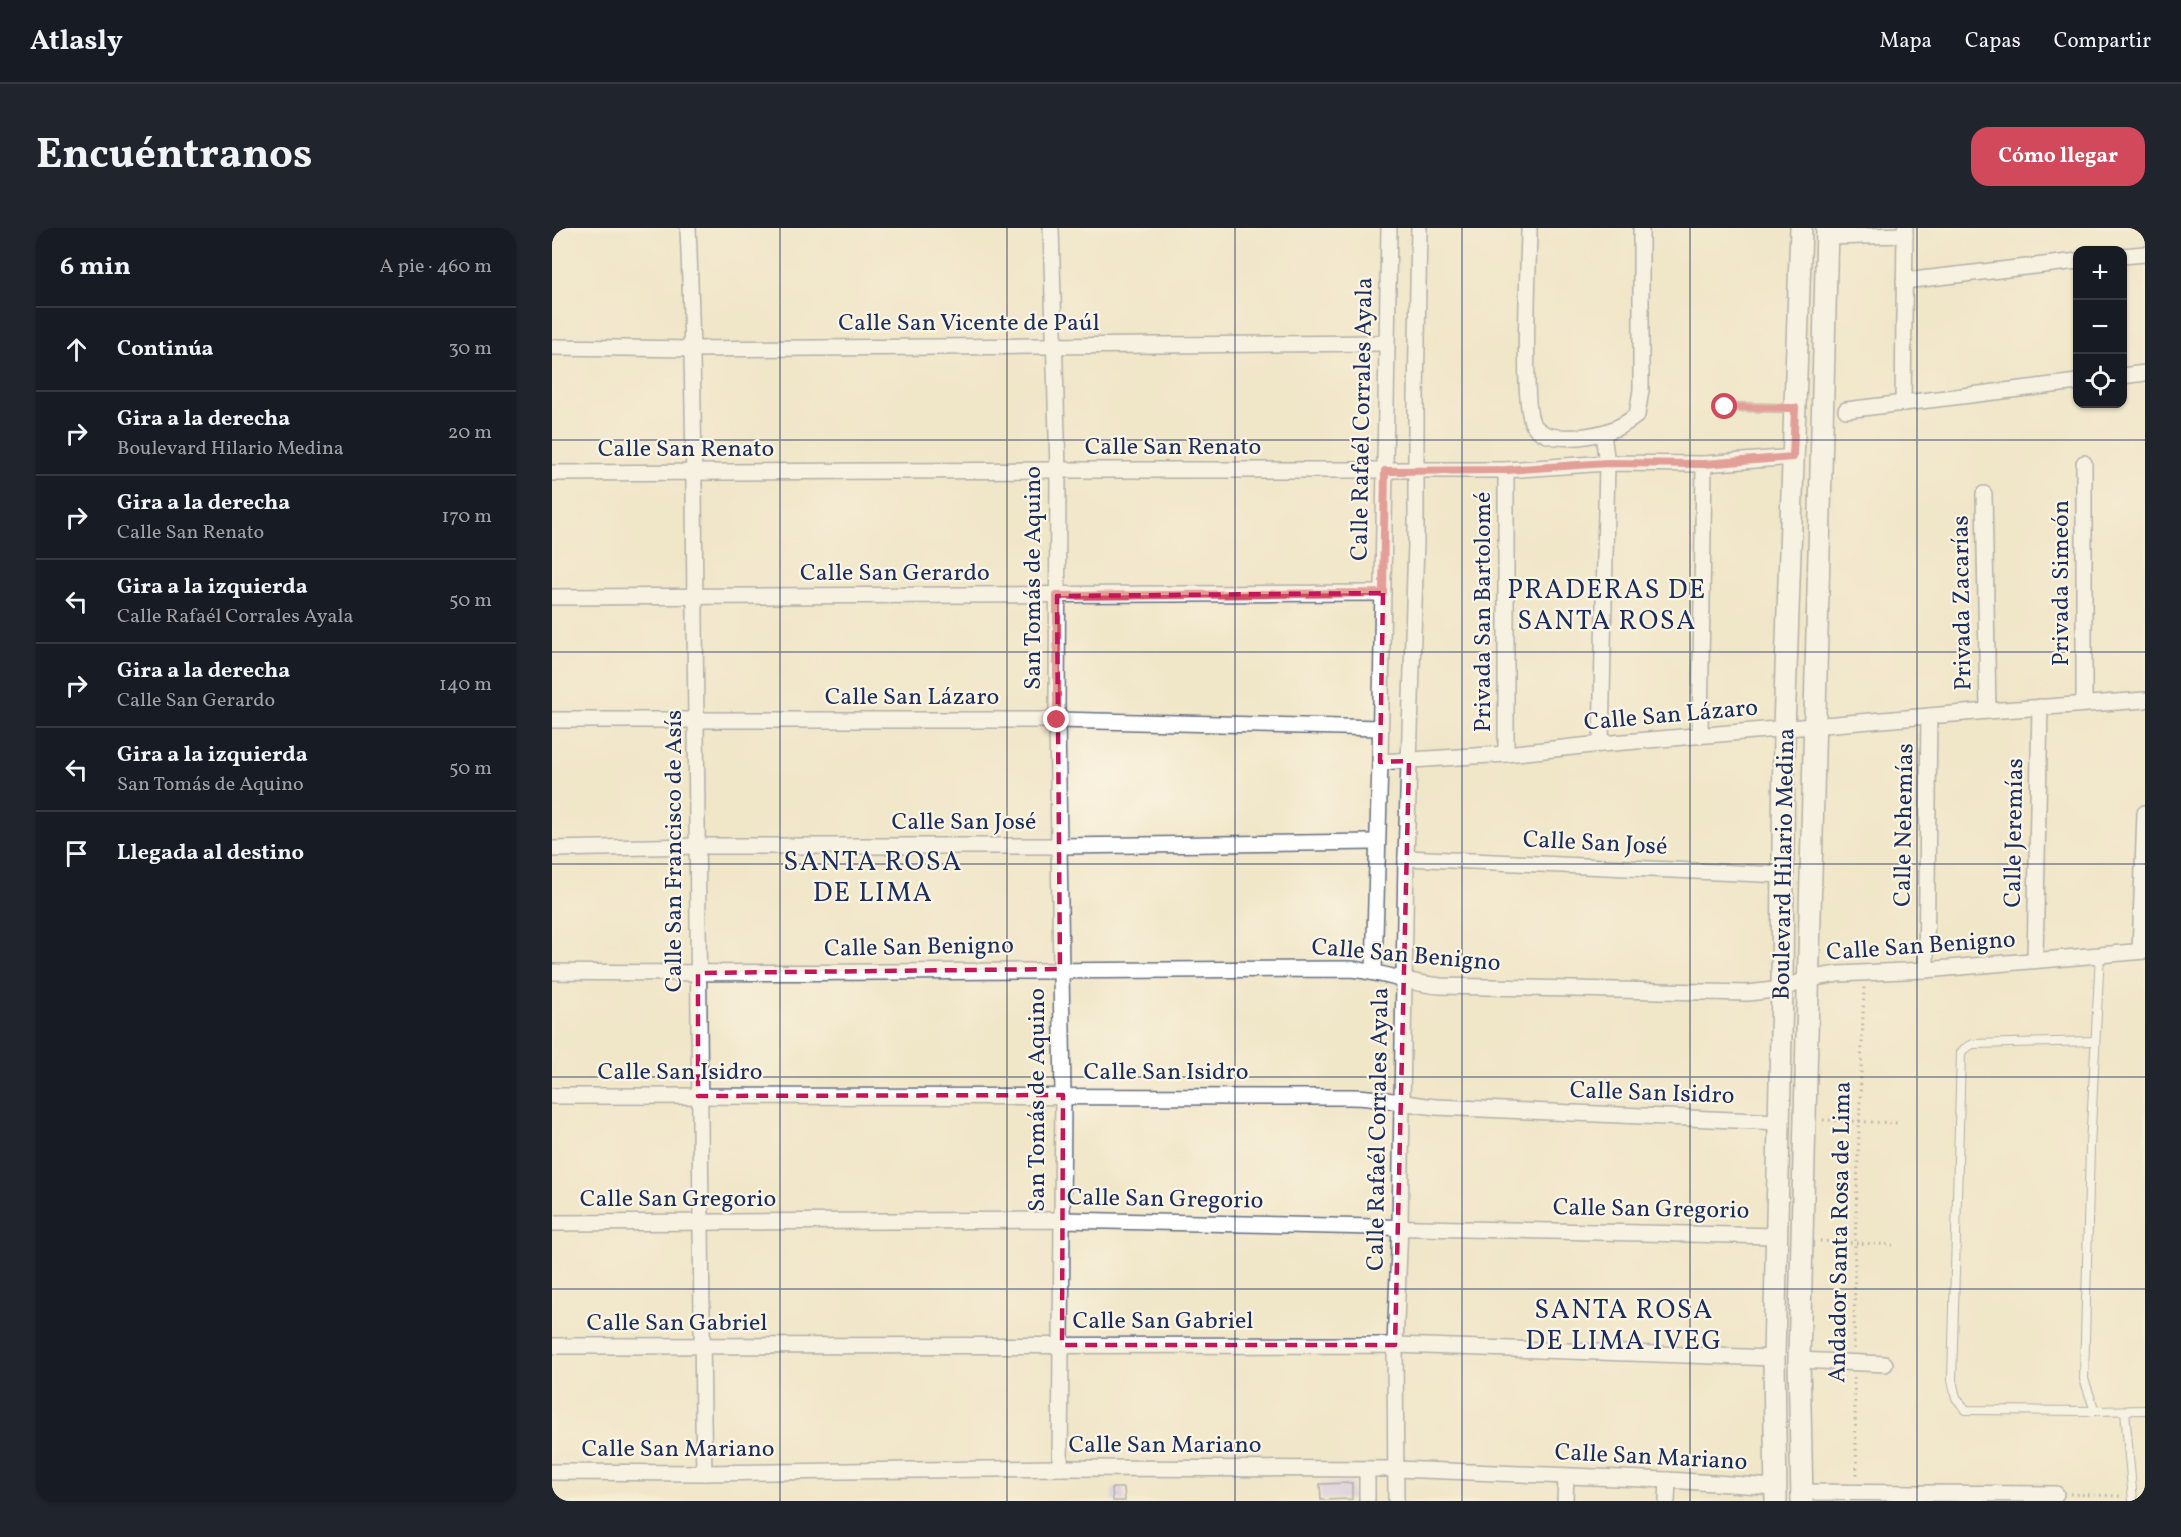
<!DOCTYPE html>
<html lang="es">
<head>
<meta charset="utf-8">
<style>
	body { margin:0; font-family:Vollkorn,serif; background:#20242c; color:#f1f3f6 }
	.controls { position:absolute; right:18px; top:18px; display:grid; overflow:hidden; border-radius:12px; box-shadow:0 2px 4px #0004 }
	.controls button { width:54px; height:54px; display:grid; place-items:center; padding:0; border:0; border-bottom:2px solid #363941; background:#171b24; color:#f1f3f6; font:30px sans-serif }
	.stop { position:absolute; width:18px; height:18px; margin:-14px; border:4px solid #d1495b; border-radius:50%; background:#fff }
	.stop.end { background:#d1495b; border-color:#fff; box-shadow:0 2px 6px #0008 }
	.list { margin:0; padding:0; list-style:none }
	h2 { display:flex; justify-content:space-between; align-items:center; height:78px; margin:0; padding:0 24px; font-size:26px }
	h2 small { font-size:20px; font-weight:400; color:#9ea1a6 }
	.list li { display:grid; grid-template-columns:39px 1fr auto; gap:18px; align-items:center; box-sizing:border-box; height:84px; padding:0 24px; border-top:2px solid #363941 }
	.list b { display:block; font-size:22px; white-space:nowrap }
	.list p { margin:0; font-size:20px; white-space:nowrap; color:#9ea1a6 }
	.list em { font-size:20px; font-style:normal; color:#9ea1a6 }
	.icon { flex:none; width:33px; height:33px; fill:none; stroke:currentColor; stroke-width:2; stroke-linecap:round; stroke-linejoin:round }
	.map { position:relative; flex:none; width:1593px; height:1273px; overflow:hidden; border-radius:18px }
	header { display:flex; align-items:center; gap:36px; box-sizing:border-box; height:84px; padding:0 30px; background:#171b24; border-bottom:2px solid #363941 }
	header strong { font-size:28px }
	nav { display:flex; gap:33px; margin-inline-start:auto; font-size:21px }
	.intro { display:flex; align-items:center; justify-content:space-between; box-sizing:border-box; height:144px; padding:0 36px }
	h1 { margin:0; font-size:42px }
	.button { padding:15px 27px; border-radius:18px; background:#d1495b; color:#fff; font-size:21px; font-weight:700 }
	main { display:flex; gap:36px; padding:0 36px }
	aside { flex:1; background:#171b24; border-radius:18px; box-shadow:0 2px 4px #0004 }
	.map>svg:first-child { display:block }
</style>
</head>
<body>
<header>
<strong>Atlasly</strong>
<nav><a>Mapa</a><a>Capas</a><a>Compartir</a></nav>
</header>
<div class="intro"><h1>Encuéntranos</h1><a class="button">Cómo llegar</a></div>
<main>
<aside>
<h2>6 min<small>A pie · 460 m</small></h2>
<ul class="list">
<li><svg class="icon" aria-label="ahead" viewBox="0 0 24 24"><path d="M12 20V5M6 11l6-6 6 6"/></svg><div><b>Continúa</b></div><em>30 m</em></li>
<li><svg class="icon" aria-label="right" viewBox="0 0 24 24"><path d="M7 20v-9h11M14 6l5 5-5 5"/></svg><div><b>Gira a la derecha</b><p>Boulevard Hilario Medina</p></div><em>20 m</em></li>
<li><svg class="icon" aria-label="right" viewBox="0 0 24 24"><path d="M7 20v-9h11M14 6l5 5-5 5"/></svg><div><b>Gira a la derecha</b><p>Calle San Renato</p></div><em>170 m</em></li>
<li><svg class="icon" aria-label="left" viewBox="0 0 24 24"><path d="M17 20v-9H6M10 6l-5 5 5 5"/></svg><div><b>Gira a la izquierda</b><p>Calle Rafaél Corrales Ayala</p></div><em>50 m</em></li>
<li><svg class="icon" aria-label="right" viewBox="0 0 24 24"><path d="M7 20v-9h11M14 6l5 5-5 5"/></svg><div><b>Gira a la derecha</b><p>Calle San Gerardo</p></div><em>140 m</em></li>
<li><svg class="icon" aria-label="left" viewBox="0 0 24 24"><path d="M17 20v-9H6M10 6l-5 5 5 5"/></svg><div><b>Gira a la izquierda</b><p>San Tomás de Aquino</p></div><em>50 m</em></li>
<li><svg class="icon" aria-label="arrive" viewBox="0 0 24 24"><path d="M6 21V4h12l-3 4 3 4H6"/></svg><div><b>Llegada al destino</b></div></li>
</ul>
</aside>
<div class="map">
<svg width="1593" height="1273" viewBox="0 0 1593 1273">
	<rect width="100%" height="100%" fill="#fcf5e5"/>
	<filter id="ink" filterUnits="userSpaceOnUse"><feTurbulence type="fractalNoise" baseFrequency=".0167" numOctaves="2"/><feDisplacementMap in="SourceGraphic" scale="12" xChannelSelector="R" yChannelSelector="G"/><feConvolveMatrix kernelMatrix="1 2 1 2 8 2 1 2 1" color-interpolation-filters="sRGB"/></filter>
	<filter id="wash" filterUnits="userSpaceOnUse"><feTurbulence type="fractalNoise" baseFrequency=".008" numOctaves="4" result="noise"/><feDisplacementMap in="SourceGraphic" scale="24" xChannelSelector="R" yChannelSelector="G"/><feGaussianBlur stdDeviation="1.35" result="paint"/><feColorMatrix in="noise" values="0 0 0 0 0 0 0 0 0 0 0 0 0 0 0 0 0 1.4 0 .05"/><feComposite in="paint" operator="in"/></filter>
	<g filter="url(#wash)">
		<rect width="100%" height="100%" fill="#f0e6c8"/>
		<g id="blocks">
			<g fill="#bfb5fb">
				<path d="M800,1255V1271L769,1272L768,1256Z"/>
				<path d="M560,1260H572L573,1273H561Z"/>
			</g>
		</g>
	</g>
	<g filter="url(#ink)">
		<use href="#blocks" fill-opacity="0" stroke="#666f83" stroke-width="1.5"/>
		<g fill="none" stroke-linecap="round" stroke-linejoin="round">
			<g stroke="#666f83" stroke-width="10">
				<g id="lane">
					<path d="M1173,179L1241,180"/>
					<path d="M1548,726L1538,919L1532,1151L1543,1183L1593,1182"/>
					<path d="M1543,1183L1414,1182L1404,1170L1400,1152L1409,825L1412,821L1421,816L1543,813"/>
					<path d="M1573,1183L1581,1273"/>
				</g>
			</g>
			<g stroke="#666f83" stroke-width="18">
				<g id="street">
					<path d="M136,0C143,165 142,329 144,494C147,745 147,995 152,1245"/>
					<path d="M499,0L506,242L505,492L511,867L508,1240"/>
					<path d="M977,0C977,30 969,179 981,196C991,211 1010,210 1027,209C1050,206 1067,202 1085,187L1089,162V0"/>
					<path d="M1275,9L1353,7"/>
					<path d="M1570,28L1593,26"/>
					<path d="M1352,53L1526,33"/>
					<path d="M0,119L141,121L834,115"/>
					<path d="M1570,148L1593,145"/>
					<path d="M1351,175L1353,0"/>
					<path d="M1294,182L1526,154"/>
					<path d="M0,245L506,242H954L1055,235L1152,236L1241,229"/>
					<path d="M1432,266L1436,483"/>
					<path d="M0,369L831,365"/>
					<path d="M1532,475V235"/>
					<path d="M0,492H505L828,500"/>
					<path d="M1148,507L1152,236"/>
					<path d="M1049,516L1055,235L1051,206"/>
					<path d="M954,526V242"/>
					<path d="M828,534L954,526L1049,516L1436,483L1593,472"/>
					<path d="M0,621L147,618H508L824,614"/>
					<path d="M854,630L1231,647"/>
					<path d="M1588,723L1593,585"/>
					<path d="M1483,732L1488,479"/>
					<path d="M1374,742L1377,488"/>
					<path d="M822,743L828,534L837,0"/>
					<path d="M0,744C266,747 533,741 799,741C830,744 858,756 889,758L1196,765L1230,761L1256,751L1286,746L1374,742L1593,723"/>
					<path d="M0,868L798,869C827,869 855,876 884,879L1227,894"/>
					<path d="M0,995L510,992L1225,1008"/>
					<path d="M0,1118L843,1117L1222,1130"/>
					<path d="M1247,1132L1333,1136"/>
					<path d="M0,1244L152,1245L508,1240L845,1241L1116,1252L1224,1259"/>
					<path d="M1250,1264L1504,1266"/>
					<path d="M815,1273V1242"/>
					<path d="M844,1273L843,1117L848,998L854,630L864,314V171L867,0"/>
					<path d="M1013,1273L1014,1249"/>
					<path d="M1115,1273L1116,1252"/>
				</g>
			</g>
			<g stroke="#666f83" stroke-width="24">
				<g id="secondary">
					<path d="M1224,1273L1222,1130L1230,761L1232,501L1249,0"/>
					<path d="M1250,1273L1247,1132L1275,0"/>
				</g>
			</g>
			<g stroke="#666f83" stroke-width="3" stroke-dasharray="1.5 4.5" stroke-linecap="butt">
				<path d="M1271,892L1347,895"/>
				<path d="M1268,1013L1341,1017"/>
				<path d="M1302,1121L1303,1015L1312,759"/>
				<path d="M1302,1149L1305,1250"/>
				<path d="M1518,1266L1568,1268"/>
			</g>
			<use href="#lane" stroke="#fff" stroke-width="8"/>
			<use href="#street" stroke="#fff" stroke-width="15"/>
			<use href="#secondary" stroke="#fff" stroke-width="21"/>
		</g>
	</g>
	<g fill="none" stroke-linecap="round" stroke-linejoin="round" filter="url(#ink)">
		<path stroke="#d1495b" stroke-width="8" d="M505,492V368L831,365L833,243L954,242L1055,235L1152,236L1241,229L1243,180L1173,179"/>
	</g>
	<path d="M0 0H1593V1273H0ZM831,365L828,534L857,533L843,1117H510L511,867L146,868V745L508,741L505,368Z" fill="#f0e6c8" fill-opacity=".55" fill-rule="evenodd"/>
	<path fill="none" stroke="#c2185b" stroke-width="4.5" stroke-dasharray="12 8" stroke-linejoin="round" d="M831,365L828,534L857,533L843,1117H510L511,867L146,868V745L508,741L505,368Z"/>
	<path fill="none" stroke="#1b2f5e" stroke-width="1.5" stroke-opacity="0.55" d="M228,0V1273M455,0V1273M683,0V1273M910,0V1273M1138,0V1273M1365,0V1273M0,212H1593M0,424H1593M0,636H1593M0,849H1593M0,1061H1593"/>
	<g text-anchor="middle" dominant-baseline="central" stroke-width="4.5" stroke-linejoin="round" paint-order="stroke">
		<g font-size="24" fill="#1b2f5e" stroke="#fcf5e5">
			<text x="417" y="96">Calle San Vicente de Paúl</text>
			<text transform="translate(811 191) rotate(-89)">Calle Rafaél Corrales Ayala</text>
			<text x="621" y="220">Calle San Renato</text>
			<text x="134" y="222">Calle San Renato</text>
			<text x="343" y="346">Calle San Gerardo</text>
			<text transform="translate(482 350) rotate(-90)">San Tomás de Aquino</text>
			<text transform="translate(1510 355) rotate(-90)">Privada Simeón</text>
			<text transform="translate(1411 375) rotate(-91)">Privada Zacarías</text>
			<text transform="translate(932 384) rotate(-90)">Privada San Bartolomé</text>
			<text x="360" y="470">Calle San Lázaro</text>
			<text transform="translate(1119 488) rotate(-5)">Calle San Lázaro</text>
			<text x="412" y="595">Calle San José</text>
			<text transform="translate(1353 597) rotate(-89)">Calle Nehemías</text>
			<text transform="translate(1463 605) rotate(-89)">Calle Jeremías</text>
			<text transform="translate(1043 616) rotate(3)">Calle San José</text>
			<text transform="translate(123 623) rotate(-90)">Calle San Francisco de Asís</text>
			<text transform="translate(1233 636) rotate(-89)">Boulevard Hilario Medina</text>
			<text transform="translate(1369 719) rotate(-4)">Calle San Benigno</text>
			<text transform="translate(367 720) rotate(-1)">Calle San Benigno</text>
			<text transform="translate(854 728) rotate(5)">Calle San Benigno</text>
			<text x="128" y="845">Calle San Isidro</text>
			<text x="614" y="845">Calle San Isidro</text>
			<text transform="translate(1100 866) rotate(2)">Calle San Isidro</text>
			<text transform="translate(486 872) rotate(-90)">San Tomás de Aquino</text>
			<text transform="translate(827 901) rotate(-89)">Calle Rafaél Corrales Ayala</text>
			<text x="126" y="972">Calle San Gregorio</text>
			<text transform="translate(613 972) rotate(1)">Calle San Gregorio</text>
			<text transform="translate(1099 982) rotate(1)">Calle San Gregorio</text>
			<text transform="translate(1289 1004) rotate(-89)">Andador Santa Rosa de Lima</text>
			<text x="611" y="1094">Calle San Gabriel</text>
			<text x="125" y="1096">Calle San Gabriel</text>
			<text x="613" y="1218">Calle San Mariano</text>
			<text x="126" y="1222">Calle San Mariano</text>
			<text transform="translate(1099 1230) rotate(3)">Calle San Mariano</text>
		</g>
		<g font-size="27" letter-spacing="1.5" fill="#1b2f5e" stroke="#fcf5e5">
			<text x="1055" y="363">PRADERAS DE<tspan x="1055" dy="31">SANTA ROSA</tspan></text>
			<text x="321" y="635">SANTA ROSA<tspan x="321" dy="31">DE LIMA</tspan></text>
			<text x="1072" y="1083">SANTA ROSA<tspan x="1072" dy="31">DE LIMA IVEG</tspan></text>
		</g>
	</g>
</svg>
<div class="controls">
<button>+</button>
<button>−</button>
<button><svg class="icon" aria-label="locate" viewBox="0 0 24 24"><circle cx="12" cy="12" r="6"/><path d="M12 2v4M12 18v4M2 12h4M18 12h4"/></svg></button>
</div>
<div class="stop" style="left:1173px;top:179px"></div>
<div class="stop end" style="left:505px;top:492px"></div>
</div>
</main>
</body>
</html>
